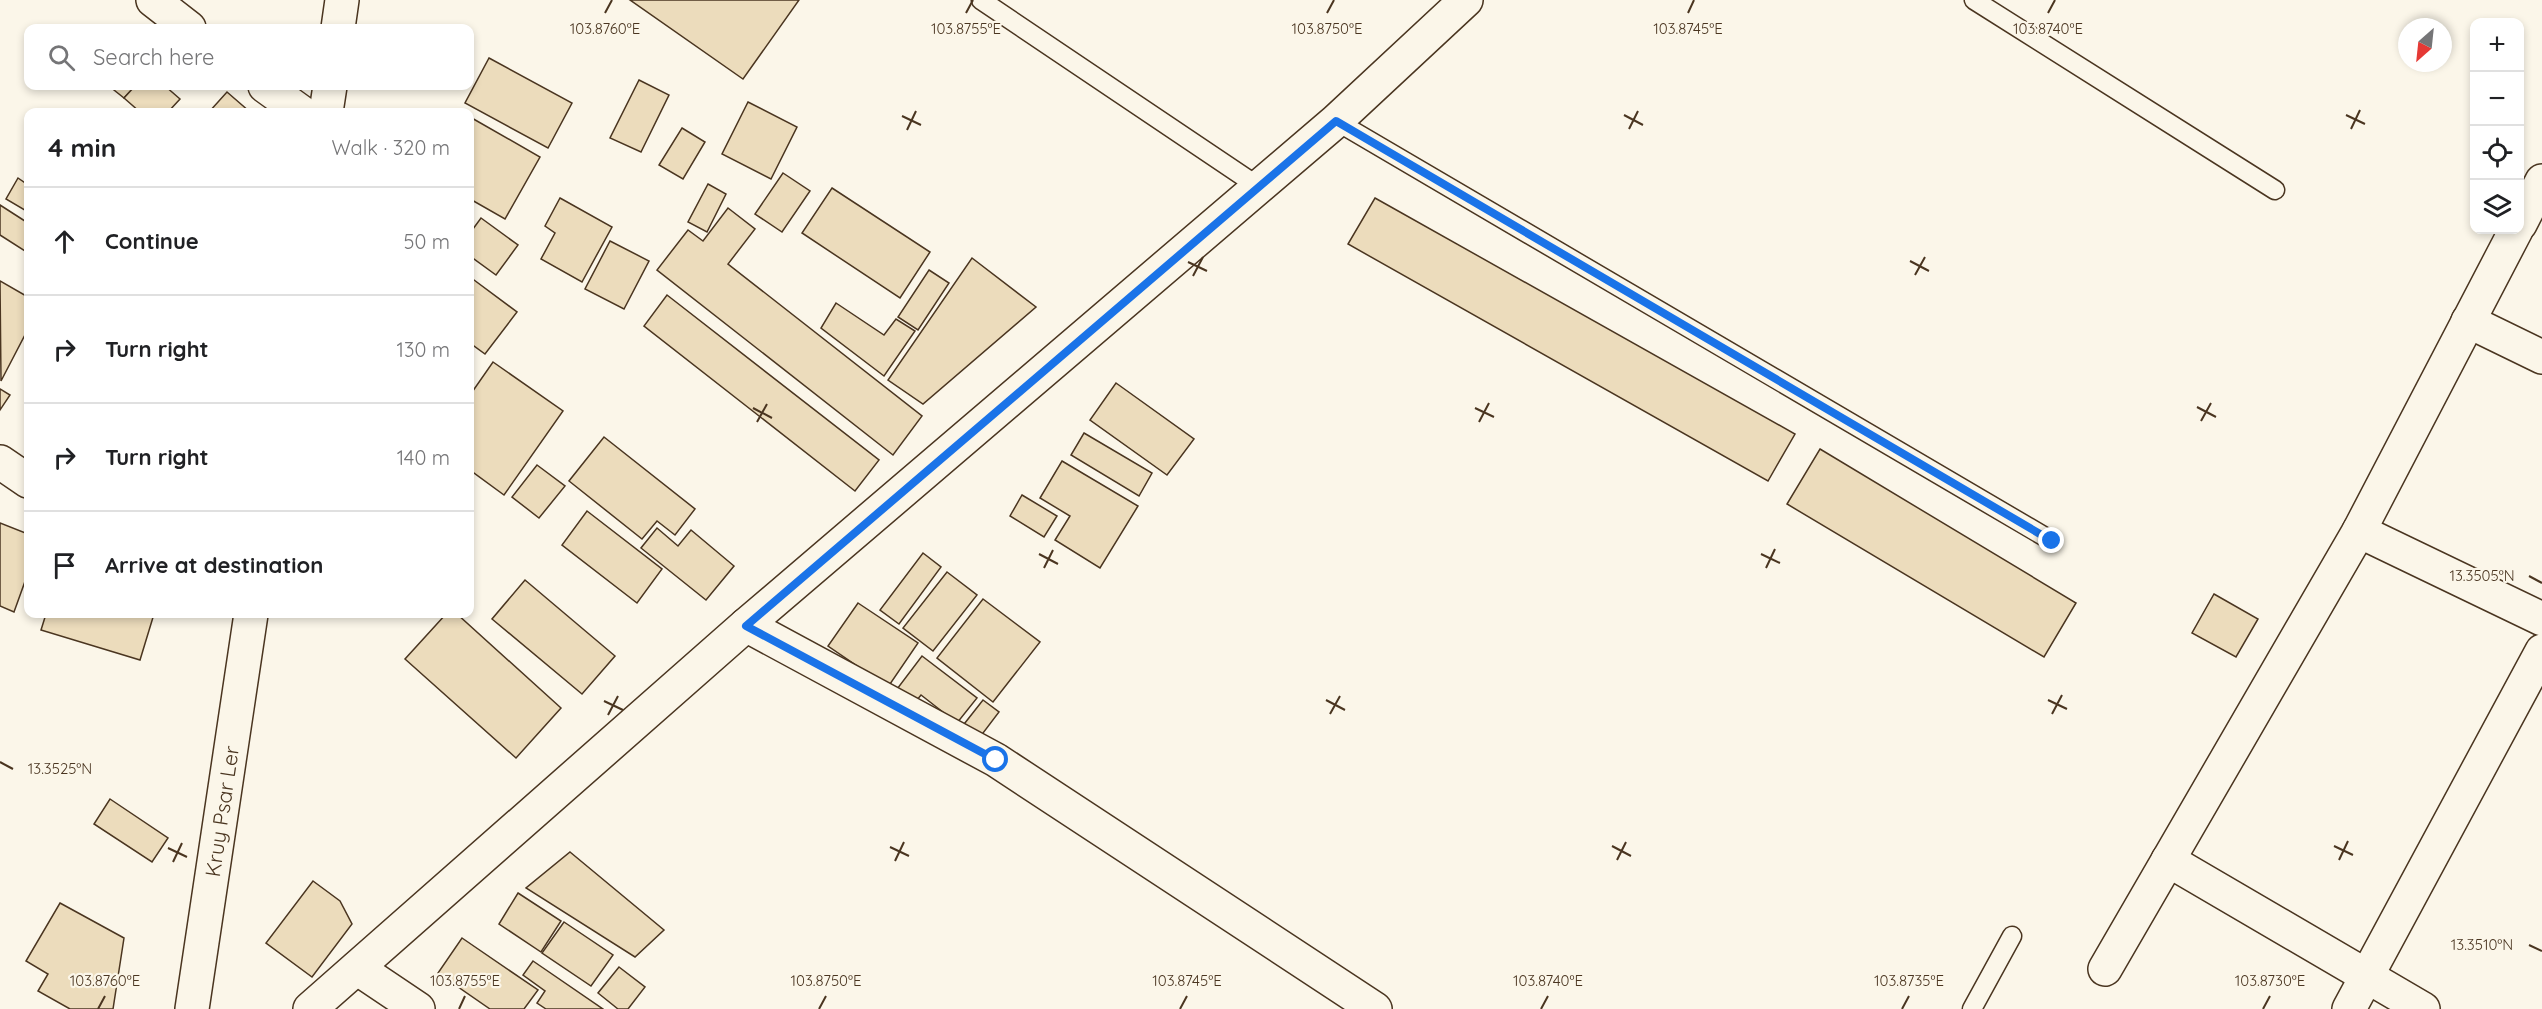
<!DOCTYPE html>
<html lang="en">
<head>
<meta charset="utf-8">
<style>
	body { margin:0; font-family:Quicksand,sans-serif; background:#f2f2f2; color:#202124 }
	.controls { position:absolute; right:18px; top:18px; display:grid; overflow:hidden; border-radius:12px; box-shadow:0 3px 9px #0003 }
	.controls button { width:54px; height:54px; display:grid; place-items:center; padding:0; border:0; border-bottom:2px solid #e0e0e0; background:#fff; color:#202124; font:30px sans-serif }
	.compass { position:absolute; left:2398px; top:18px; width:54px; height:54px; border-radius:50%; background:#fff; box-shadow:0 3px 9px #0003; rotate:207deg }
	.stop { position:absolute; width:18px; height:18px; margin:-14px; border:4px solid #1a73e8; border-radius:50%; background:#fff }
	.stop.end { background:#1a73e8; border-color:#fff; box-shadow:0 2px 6px #0008 }
	.list { margin:0; padding:0; list-style:none }
	h2 { display:flex; justify-content:space-between; align-items:center; height:78px; margin:0; padding:0 24px; font-size:26px }
	h2 small { font-size:20px; font-weight:400; color:#757577 }
	.list li { display:grid; grid-template-columns:39px 1fr auto; gap:18px; align-items:center; box-sizing:border-box; height:108px; padding:0 24px; border-top:2px solid #e0e0e0 }
	.list b { display:block; font-size:22px; white-space:nowrap }
	.list em { font-size:20px; font-style:normal; color:#757577 }
	.icon { flex:none; width:33px; height:33px; fill:none; stroke:currentColor; stroke-width:2; stroke-linecap:round; stroke-linejoin:round }
	.map { position:relative; flex:none; width:2542px; height:1009px; overflow:hidden }
	.search { position:absolute; background:#fff; box-shadow:0 3px 9px #0003; left:24px; top:24px; width:450px; height:66px; display:flex; align-items:center; gap:15px; box-sizing:border-box; padding:0 21px; border-radius:12px; color:#757577; font-size:22px }
	.panel { position:absolute; background:#fff; box-shadow:0 3px 9px #0003; left:24px; top:108px; width:450px; height:510px; border-radius:12px }
	.map>svg:first-child { display:block }
</style>
</head>
<body>
<div class="map">
<svg width="2542" height="1009" viewBox="0 0 2542 1009">
	<rect width="100%" height="100%" fill="#fbf6e9"/>
	<g fill="#ecdcbc" stroke="#4a3520" stroke-width="1.5">
		<path d="M630,0H799L743,79Z"/>
		<path d="M489,58L572,103L548,148L465,103Z"/>
		<path d="M639,80L669,95L641,152L610,138Z"/>
		<path d="M109,86H135L124,98Z"/>
		<path d="M135,86H165L180,99L168,112H140L124,98Z"/>
		<path d="M227,92L250,112H209Z"/>
		<path d="M748,102L797,127L771,179L722,154Z"/>
		<path d="M470,117L540,157L505,219L470,199Z"/>
		<path d="M682,128L705,142L683,179L659,165Z"/>
		<path d="M783,173L810,191L782,232L755,214Z"/>
		<path d="M18,178L28,185V212L6,199Z"/>
		<path d="M708,184L726,194L707,232L688,222Z"/>
		<path d="M832,188L930,252L900,298L802,233Z"/>
		<path d="M560,198L612,227L582,282L541,259L555,233L545,226Z"/>
		<path d="M1375,198L1795,434L1768,481L1348,244Z"/>
		<path d="M0,205L28,223V253L0,235Z"/>
		<path d="M728,208L755,229L728,264L922,416L893,455L657,270L688,230L703,241Z"/>
		<path d="M481,218L518,245L496,275L470,256V233Z"/>
		<path d="M610,241L649,261L624,309L585,289Z"/>
		<path d="M972,258L1036,307L923,404L888,380Z"/>
		<path d="M929,270L949,283L918,330L898,317Z"/>
		<path d="M470,277L517,312L485,354L470,343Z"/>
		<path d="M0,281L28,297V329L1,381Z"/>
		<path d="M667,295L879,460L855,491L644,326Z"/>
		<path d="M836,303L884,335L896,319L915,331L884,376L821,328Z"/>
		<path d="M493,362L563,411L504,495L470,470V395Z"/>
		<path d="M1116,383L1194,439L1167,475L1090,420Z"/>
		<path d="M0,389L10,395L0,410Z"/>
		<path d="M1084,433L1152,473L1139,496L1071,455Z"/>
		<path d="M604,437L695,509L675,535L657,521L642,539L569,481Z"/>
		<path d="M1820,449L2076,603L2044,657L1787,504Z"/>
		<path d="M1062,461L1138,506L1100,568L1055,540L1070,516L1040,498Z"/>
		<path d="M537,465L565,486L539,518L512,497Z"/>
		<path d="M1022,495L1057,516L1044,537L1010,516Z"/>
		<path d="M587,511L662,569L637,603L562,545Z"/>
		<path d="M0,523L28,534V573L14,612L0,606Z"/>
		<path d="M657,528L678,546L691,530L734,566L706,600L641,548Z"/>
		<path d="M923,553L941,567L899,624L880,610Z"/>
		<path d="M947,572L977,595L933,651L903,628Z"/>
		<path d="M525,580L615,656L582,694L492,619Z"/>
		<path d="M2214,594L2258,619L2236,657L2192,633Z"/>
		<path d="M983,599L1040,642L993,702L937,658Z"/>
		<path d="M858,603L918,643L888,687L828,646Z"/>
		<path d="M46,614H154L140,660L41,630Z"/>
		<path d="M446,614H457L561,708L516,758L405,659Z"/>
		<path d="M922,656L977,698L957,723L921,695L912,706L894,693Z"/>
		<path d="M983,700L999,712L977,741L961,728Z"/>
		<path d="M110,799L168,838L152,862L94,824Z"/>
		<path d="M570,852L664,930L635,957L526,888Z"/>
		<path d="M313,881L340,901L352,924L312,977L266,943Z"/>
		<path d="M518,893L561,921L541,952L499,924Z"/>
		<path d="M60,903L124,938L113,1009H70L38,991L48,974L26,961Z"/>
		<path d="M564,922L613,955L591,986L542,953Z"/>
		<path d="M462,938L538,990L524,1009H490L438,973Z"/>
		<path d="M533,961L603,1009H546L537,1003L545,991L523,975Z"/>
		<path d="M619,967L645,987L628,1009H618L598,993Z"/>
	</g>
	<g fill="none" stroke-linecap="round" stroke-linejoin="round">
		<g stroke="#4a3520" stroke-width="21">
			<g id="service">
				<path d="M981,0L1259,187"/>
				<path d="M1974,0L2275,190"/>
				<path d="M1336,121L2052,541"/>
				<path d="M1972,1009L2012,936"/>
			</g>
		</g>
		<g stroke="#4a3520" stroke-width="36">
			<g id="minor">
				<path d="M153,0L189,28"/>
				<path d="M265,86L301,112"/>
				<path d="M2520,224L2542,181"/>
				<path d="M2468,321L2542,357"/>
				<path d="M0,462L28,481"/>
				<path d="M2359,531L2542,619"/>
				<path d="M746,625L996,760L1375,1009"/>
				<path d="M2168,860L2423,1009"/>
				<path d="M357,968L418,1009"/>
				<path d="M2105,969L2359,531L2516,230"/>
				<path d="M2349,1009L2542,651"/>
			</g>
		</g>
		<g stroke="#4a3520" stroke-width="36">
			<g id="tertiary">
				<path d="M338,28L342,0"/>
				<path d="M326,112L330,86"/>
				<path id="s1" d="M192,1009L251,614"/>
				<path d="M310,1009L746,625L1336,121L1466,0"/>
			</g>
		</g>
		<use href="#service" stroke="#fbf6e9" stroke-width="18"/>
		<use href="#minor" stroke="#fbf6e9" stroke-width="33"/>
		<use href="#tertiary" stroke="#fbf6e9" stroke-width="33"/>
	</g>
	<g fill="none" stroke-linecap="round" stroke-linejoin="round">
		<path stroke="#1a73e8" stroke-width="8" d="M996,760L746,626L1336,121L2052,541"/>
	</g>
	<path fill="none" stroke="#4a3520" stroke-width="2" d="M605,13L612,0M966,13L973,0M1327,13L1334,0M1688,13L1694,0M2048,13L2055,0M1624,115L1643,125M2346,115L2365,124M902,116L921,125M1629,129L1638,111M2351,129L2360,110M907,130L916,111M1910,261L1929,271M1188,262L1207,271M1915,275L1925,257M1193,276L1203,257M2197,407L2216,417M753,408L772,418M1475,408L1494,417M2201,421L2211,403M757,422L767,404M1479,422L1489,403M1039,554L1058,564M1761,554L1780,563M1044,568L1053,550M1766,568L1775,549M2529,576L2542,583M1326,700L1345,710M2048,700L2067,709M604,701L623,710M1330,714L1340,696M2052,714L2062,695M608,715L618,696M0,762L13,769M1612,846L1631,856M2334,846L2353,855M890,847L909,856M168,848L187,857M1617,860L1626,842M2339,860L2348,841M895,861L904,842M173,862L182,843M2529,945L2542,951M98,1009L105,996M459,1009L465,996M819,1009L826,996M1180,1009L1187,996M1541,1009L1548,996M1902,1009L1909,996M2263,1009L2270,996"/>
	<g text-anchor="middle" dominant-baseline="central" stroke-width="4.5" stroke-linejoin="round" paint-order="stroke">
		<g font-size="21" fill="#4a3520" stroke="#fbf6e9">
			<text stroke="none"><textPath href="#s1" startOffset="200">Kruy Psar Ler</textPath></text>
		</g>
	</g>
	<g font-size="15" text-anchor="middle" fill="#4a3520" stroke="#fbf6e9" stroke-width="4.5" stroke-linejoin="round" paint-order="stroke">
		<text x="605" y="34">103.8760°E</text>
		<text x="966" y="34">103.8755°E</text>
		<text x="1327" y="34">103.8750°E</text>
		<text x="1688" y="34">103.8745°E</text>
		<text x="2048" y="34">103.8740°E</text>
		<text x="2482" y="581">13.3505°N</text>
		<text x="60" y="774">13.3525°N</text>
		<text x="2482" y="950">13.3510°N</text>
		<text x="105" y="986">103.8760°E</text>
		<text x="465" y="986">103.8755°E</text>
		<text x="826" y="986">103.8750°E</text>
		<text x="1187" y="986">103.8745°E</text>
		<text x="1548" y="986">103.8740°E</text>
		<text x="1909" y="986">103.8735°E</text>
		<text x="2270" y="986">103.8730°E</text>
	</g>
</svg>
<div class="controls">
<button>+</button>
<button>−</button>
<button><svg class="icon" aria-label="locate" viewBox="0 0 24 24"><circle cx="12" cy="12" r="6"/><path d="M12 2v4M12 18v4M2 12h4M18 12h4"/></svg></button>
<button><svg class="icon" aria-label="layers" viewBox="0 0 24 24"><path d="M12 4l9 5-9 5-9-5zM3 14l9 5 9-5"/></svg></button>
</div>
<svg class="compass" viewBox="-18 -18 36 36"><path d="M0-13l5 13h-10z" fill="#e53935"/><path d="M0 13l5-13h-10z" fill="#757577"/></svg>
<div class="stop" style="left:996px;top:760px"></div>
<div class="stop end" style="left:2052px;top:541px"></div>
<div class="search"><svg class="icon" aria-label="search" viewBox="0 0 24 24"><circle cx="10" cy="10" r="6"/><path d="M15 15l6 6"/></svg>Search here</div>
<section class="panel">
<h2>4 min<small>Walk · 320 m</small></h2>
<ul class="list">
<li><svg class="icon" aria-label="ahead" viewBox="0 0 24 24"><path d="M12 20V5M6 11l6-6 6 6"/></svg><div><b>Continue</b></div><em>50 m</em></li>
<li><svg class="icon" aria-label="right" viewBox="0 0 24 24"><path d="M7 20v-9h11M14 6l5 5-5 5"/></svg><div><b>Turn right</b></div><em>130 m</em></li>
<li><svg class="icon" aria-label="right" viewBox="0 0 24 24"><path d="M7 20v-9h11M14 6l5 5-5 5"/></svg><div><b>Turn right</b></div><em>140 m</em></li>
<li><svg class="icon" aria-label="arrive" viewBox="0 0 24 24"><path d="M6 21V4h12l-3 4 3 4H6"/></svg><div><b>Arrive at destination</b></div></li>
</ul>
</section>
</div>
</body>
</html>
